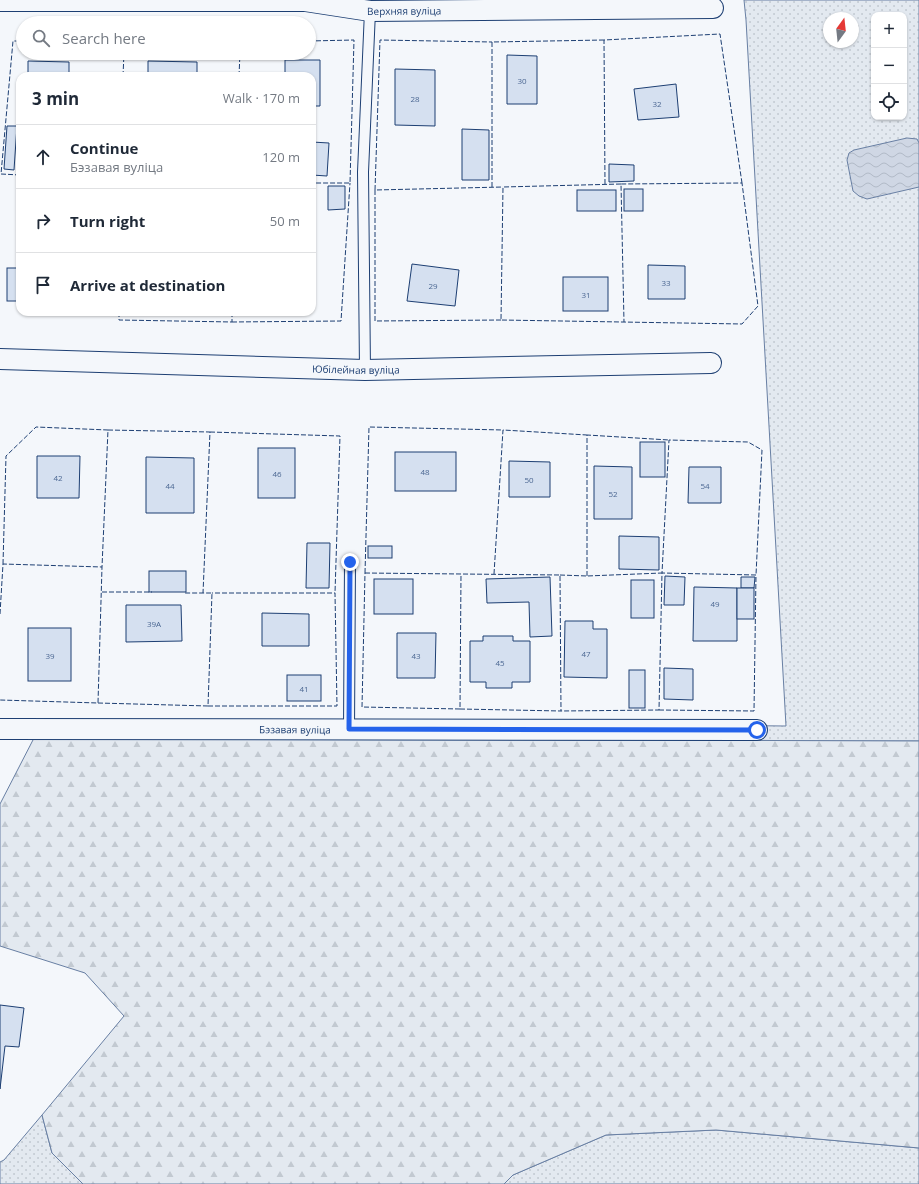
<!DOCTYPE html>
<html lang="en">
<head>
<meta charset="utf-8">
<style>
	body { margin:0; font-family:"Open Sans",sans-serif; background:#f6f6f7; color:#1f2937 }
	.controls { position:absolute; right:12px; top:12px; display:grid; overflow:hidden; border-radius:8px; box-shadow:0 1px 3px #0004 }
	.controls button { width:36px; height:36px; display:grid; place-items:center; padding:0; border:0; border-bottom:1px solid #e0e1e3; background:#fff; color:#1f2937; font:20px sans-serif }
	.compass { position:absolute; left:823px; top:12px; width:36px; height:36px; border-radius:50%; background:#fff; box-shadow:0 1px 3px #0004; rotate:15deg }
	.stop { position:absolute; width:12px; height:12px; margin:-9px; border:3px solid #2563eb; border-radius:50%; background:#fff }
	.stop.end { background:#2563eb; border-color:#fff; box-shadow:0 1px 4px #0008 }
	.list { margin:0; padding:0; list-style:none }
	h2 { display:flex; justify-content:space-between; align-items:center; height:52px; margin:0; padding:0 16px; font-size:17px }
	h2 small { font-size:13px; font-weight:400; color:#747a83 }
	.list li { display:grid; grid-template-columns:26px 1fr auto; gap:12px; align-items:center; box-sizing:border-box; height:64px; padding:0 16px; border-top:1px solid #e0e1e3 }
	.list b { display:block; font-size:15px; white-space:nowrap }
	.list p { margin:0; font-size:13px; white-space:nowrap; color:#747a83 }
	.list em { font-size:13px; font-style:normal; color:#747a83 }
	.icon { flex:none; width:22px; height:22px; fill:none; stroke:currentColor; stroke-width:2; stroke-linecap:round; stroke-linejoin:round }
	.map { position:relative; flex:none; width:919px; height:1184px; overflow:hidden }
	.search { position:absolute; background:#fff; box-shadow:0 1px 3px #0004; left:16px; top:16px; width:300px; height:44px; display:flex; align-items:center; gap:10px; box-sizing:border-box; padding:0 14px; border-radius:22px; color:#747a83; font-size:15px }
	.panel { position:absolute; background:#fff; box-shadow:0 1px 3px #0004; left:16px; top:72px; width:300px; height:244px; border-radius:12px }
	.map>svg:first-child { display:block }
</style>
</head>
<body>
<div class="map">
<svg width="919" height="1184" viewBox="0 0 919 1184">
	<defs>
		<pattern id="grass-dots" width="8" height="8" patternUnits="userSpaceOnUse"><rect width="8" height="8" fill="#e3e9f0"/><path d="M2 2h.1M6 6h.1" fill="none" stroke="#c2c9d1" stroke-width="1.8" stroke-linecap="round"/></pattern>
		<pattern id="forest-firs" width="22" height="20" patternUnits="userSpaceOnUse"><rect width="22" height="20" fill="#e3e9f0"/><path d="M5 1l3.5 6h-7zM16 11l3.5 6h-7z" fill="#c2c9d1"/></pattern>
		<pattern id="water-waves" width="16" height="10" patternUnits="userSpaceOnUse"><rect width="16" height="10" fill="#cfd7e4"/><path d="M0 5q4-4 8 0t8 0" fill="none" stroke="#b1bac7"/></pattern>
	</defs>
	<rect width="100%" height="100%" fill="#f4f7fb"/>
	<g fill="url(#grass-dots)" stroke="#687fa3" fill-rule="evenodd">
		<path d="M744,0H919V741L34,738L44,719L786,726L746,20ZM874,15H904V117H874ZM829,18H853V42H829Z"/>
		<path d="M42,1115L52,1153L83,1184H0V1162L4,1160Z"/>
		<path d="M716,1130L919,1148V1184H504L513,1175L606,1135Z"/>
	</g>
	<path fill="url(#forest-firs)" stroke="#687fa3" d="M34,738L919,741V1148L716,1130L606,1135L513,1175L504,1184H83L52,1153L42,1115L124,1016L85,973L0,946V804Z"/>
	<path fill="url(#water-waves)" stroke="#687fa3" d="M907,138L917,139L919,143V187L867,199L859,196L853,191L847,160L849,153L854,150Z"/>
	<g fill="#d5e0f0" stroke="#1d3f73">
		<path d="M507,55L537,56V104H507Z"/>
		<path d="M285,60H320V106H312V76H285Z"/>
		<path d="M28,61L69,62V76H28Z"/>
		<path d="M148,61L197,62V76H148Z"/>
		<path d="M395,69L435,70V126L395,125Z"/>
		<path d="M676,84L679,117L638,120L634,89Z"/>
		<path d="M7,126H17L14,170L4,169Z"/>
		<path d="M462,129L489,130V180H462Z"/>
		<path d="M312,142L329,143L327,176L312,175Z"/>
		<path d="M609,164L634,165V181L609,182Z"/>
		<path d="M328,186H345V209L328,210Z"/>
		<rect x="624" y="189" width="19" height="22"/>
		<rect x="577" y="190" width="39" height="21"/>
		<path d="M412,264L459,270L455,306L407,301Z"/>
		<path d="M648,265L685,266V299H648Z"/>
		<rect x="7" y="268" width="13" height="33"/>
		<rect x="563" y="277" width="45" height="34"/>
		<rect x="640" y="442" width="25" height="35"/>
		<rect x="258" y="448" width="37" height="50"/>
		<rect x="395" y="452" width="61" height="39"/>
		<path d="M37,456H80L79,498H37Z"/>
		<path d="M146,457L194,458V513H146Z"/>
		<path d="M509,461L550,462V497H509Z"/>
		<path d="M594,466L632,467V519H594Z"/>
		<path d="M689,467H721V503H688Z"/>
		<path d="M619,536L659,537V570L619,569Z"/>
		<path d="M307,543H330L329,588H306Z"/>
		<rect x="368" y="546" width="24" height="12"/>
		<rect x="149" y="571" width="37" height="21"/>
		<path d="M665,576L685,577L684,605H664Z"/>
		<path d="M550,577L552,636L530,637L529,602L487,603L486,579Z"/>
		<path d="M741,577H755L754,588H741Z"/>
		<rect x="374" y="579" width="39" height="35"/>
		<rect x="631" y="580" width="23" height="38"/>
		<path d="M694,587L737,588V641H693Z"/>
		<rect x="737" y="588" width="17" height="31"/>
		<path d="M126,605H181L182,641L126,642Z"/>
		<path d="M262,613L309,614V646H262Z"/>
		<path d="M565,621H593V629H607V678L564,677Z"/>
		<rect x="28" y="628" width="43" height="53"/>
		<path d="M397,633H436L435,678H397Z"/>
		<path d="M483,636H513V641H530V682H512V688H486V682H470V641H483Z"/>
		<path d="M664,668L693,669V700L664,699Z"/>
		<rect x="629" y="670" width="16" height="38"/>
		<rect x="287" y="675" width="34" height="26"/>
		<path d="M0,1005L24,1008L19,1047L5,1046L0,1089Z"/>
	</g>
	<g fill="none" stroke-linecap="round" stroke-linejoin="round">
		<g stroke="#1d3f73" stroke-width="12">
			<g id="service">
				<path d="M365,370L363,172L370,11"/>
				<path d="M349,729L350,562"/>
			</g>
		</g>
		<g stroke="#1d3f73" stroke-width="22">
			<g id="minor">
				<path id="s1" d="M0,1H305L370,11L713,8"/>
				<path id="s2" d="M0,359L365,370L711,363"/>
				<path id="s3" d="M0,729L757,730"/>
			</g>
		</g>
		<use href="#service" stroke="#f4f7fb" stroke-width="10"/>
		<use href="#minor" stroke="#f4f7fb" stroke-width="20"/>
		<g stroke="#1d3f73" stroke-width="1" stroke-dasharray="5 2" stroke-linecap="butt">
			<path d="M309,41L354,40L350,183H312"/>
			<path d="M123,76L124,53"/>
			<path d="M239,76L240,53"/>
			<path d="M20,175L1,174L13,41H23"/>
			<path d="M605,184L604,40L720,34L742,183"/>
			<path d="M621,184L503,187L501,320L742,324L758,306L742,183L621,184L624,322"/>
			<path d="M492,187V42L604,40"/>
			<path d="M375,190L380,40L492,42"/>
			<path d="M119,312V320L232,322V312"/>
			<path d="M501,320L375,321V190L503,187"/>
			<path d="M232,322L341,321L350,183"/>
			<path d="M108,430L210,432L203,593"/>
			<path d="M210,432L340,436L335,593"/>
			<path d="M3,564L6,456L36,427L108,430L102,567"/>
			<path d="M365,573L461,574L460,709L362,707Z"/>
			<path d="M365,573L369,427L503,430"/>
			<path d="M494,574L503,430L587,435"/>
			<path d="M560,575L587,576L662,573L659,710L561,711"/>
			<path d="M587,576V435L669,440"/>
			<path d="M102,592H152"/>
			<path d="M0,614L3,564L102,567L98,703L0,700"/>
			<path d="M98,703L208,706L212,593H184"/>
			<path d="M208,706H337L335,593H212"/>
			<path d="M460,709L561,711L560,575L461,574"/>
			<path d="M659,710L754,711L756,575L662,573L669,440L748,442L762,450L756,575"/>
		</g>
	</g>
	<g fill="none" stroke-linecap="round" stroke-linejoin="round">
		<path stroke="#2563eb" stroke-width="5" d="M350,562L349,729L757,730"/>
	</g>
	<g text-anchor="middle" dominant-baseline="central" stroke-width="3" stroke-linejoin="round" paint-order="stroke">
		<g font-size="8" fill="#4b6792">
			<text x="522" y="80">30</text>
			<text x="415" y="98">28</text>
			<text x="657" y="103">32</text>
			<text x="666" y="282">33</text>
			<text x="433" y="285">29</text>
			<text x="586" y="294">31</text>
			<text x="425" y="471">48</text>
			<text x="277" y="473">46</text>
			<text x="58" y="477">42</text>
			<text x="529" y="479">50</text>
			<text x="170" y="485">44</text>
			<text x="705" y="485">54</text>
			<text x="613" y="493">52</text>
			<text x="715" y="603">49</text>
			<text x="154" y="623">39А</text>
			<text x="586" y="653">47</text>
			<text x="50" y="655">39</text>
			<text x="416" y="655">43</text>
			<text x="500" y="662">45</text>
			<text x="304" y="688">41</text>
		</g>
		<g font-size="10" fill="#1d3f73" stroke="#f4f7fb">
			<text stroke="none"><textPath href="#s1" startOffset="405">Верхняя вуліца</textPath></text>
			<text stroke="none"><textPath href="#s2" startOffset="356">Юбілейная вуліца</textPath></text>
			<text stroke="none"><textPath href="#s3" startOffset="295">Бэзавая вуліца</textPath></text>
		</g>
	</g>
</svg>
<div class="controls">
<button>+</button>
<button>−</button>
<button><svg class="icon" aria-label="locate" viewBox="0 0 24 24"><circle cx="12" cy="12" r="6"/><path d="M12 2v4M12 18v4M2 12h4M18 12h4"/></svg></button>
</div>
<svg class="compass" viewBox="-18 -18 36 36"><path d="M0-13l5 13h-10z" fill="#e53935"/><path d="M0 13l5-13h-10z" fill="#747a83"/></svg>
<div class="stop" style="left:757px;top:730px"></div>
<div class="stop end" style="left:350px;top:562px"></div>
<div class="search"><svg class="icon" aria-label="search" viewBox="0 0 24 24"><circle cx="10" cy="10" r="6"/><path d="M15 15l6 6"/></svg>Search here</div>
<section class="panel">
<h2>3 min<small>Walk · 170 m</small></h2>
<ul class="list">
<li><svg class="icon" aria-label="ahead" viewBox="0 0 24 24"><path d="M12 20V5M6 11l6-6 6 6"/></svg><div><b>Continue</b><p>Бэзавая вуліца</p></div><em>120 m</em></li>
<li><svg class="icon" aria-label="right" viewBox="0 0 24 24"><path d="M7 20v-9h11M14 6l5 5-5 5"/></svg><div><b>Turn right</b></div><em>50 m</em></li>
<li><svg class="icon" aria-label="arrive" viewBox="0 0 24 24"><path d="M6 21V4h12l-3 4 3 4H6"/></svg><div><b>Arrive at destination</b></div></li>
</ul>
</section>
</div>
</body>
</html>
